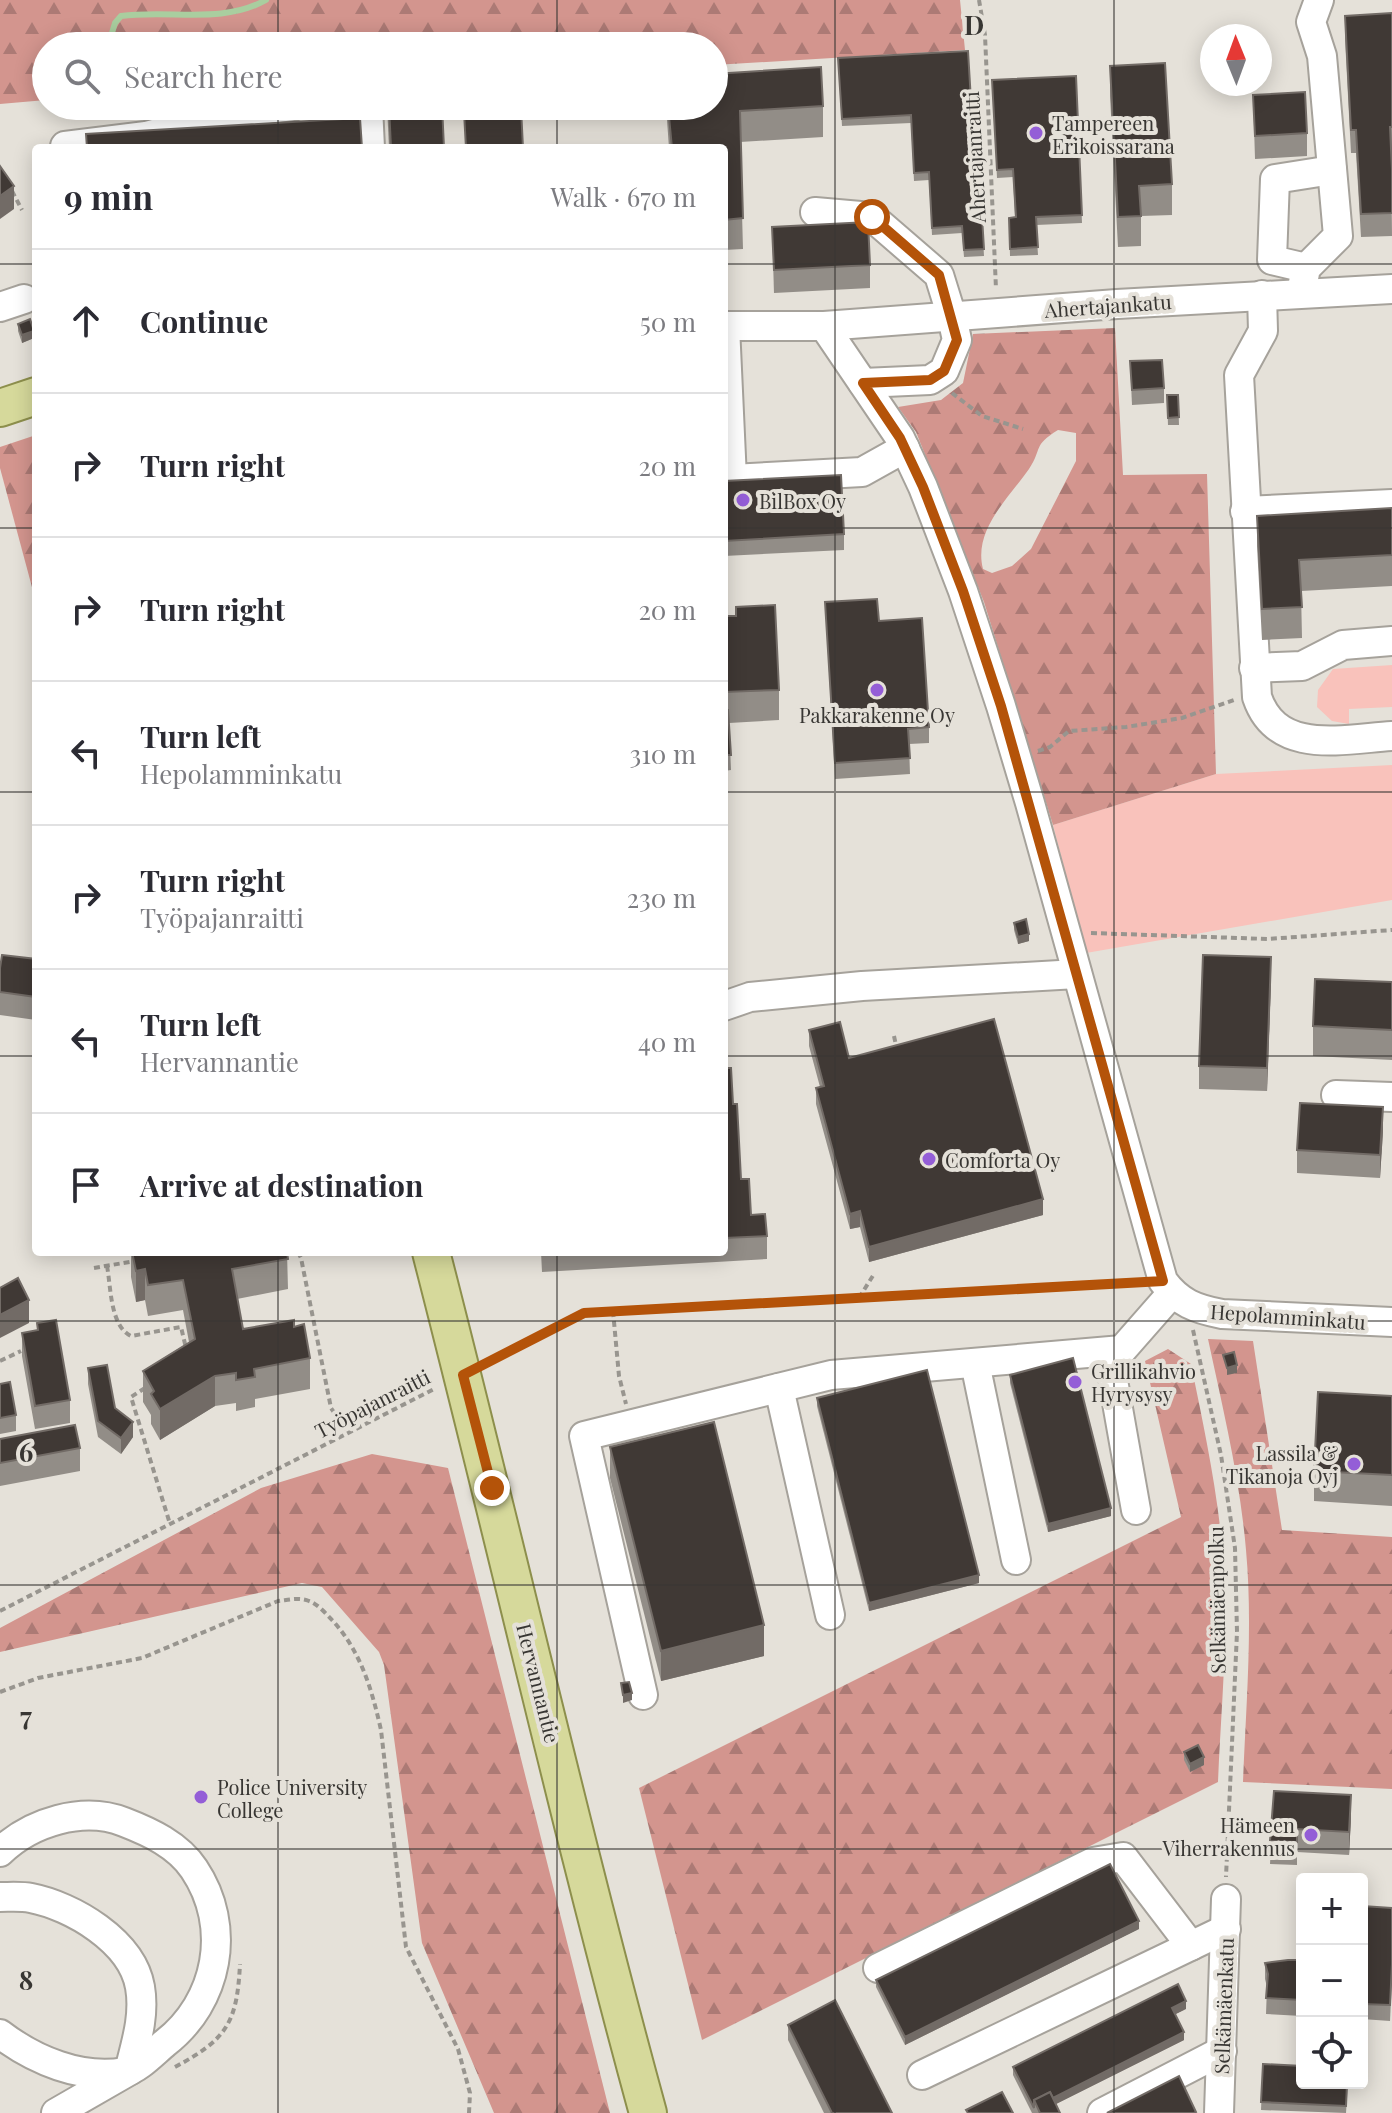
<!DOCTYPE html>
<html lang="en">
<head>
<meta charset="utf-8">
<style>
	body { margin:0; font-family:"Playfair Display",serif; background:#f7f7f7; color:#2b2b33 }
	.controls { position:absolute; right:24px; bottom:24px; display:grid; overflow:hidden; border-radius:8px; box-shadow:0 4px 20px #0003 }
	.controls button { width:72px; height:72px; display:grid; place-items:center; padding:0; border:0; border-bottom:2px solid #e1e1e2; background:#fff; color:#2b2b33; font:40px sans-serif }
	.compass { position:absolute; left:1200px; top:24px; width:72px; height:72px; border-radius:50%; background:#fff; box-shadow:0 4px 20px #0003; rotate:359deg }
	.stop { position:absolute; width:24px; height:24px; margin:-18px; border:6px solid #b45309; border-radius:50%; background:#fff }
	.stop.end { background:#b45309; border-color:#fff; box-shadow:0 2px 8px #0008 }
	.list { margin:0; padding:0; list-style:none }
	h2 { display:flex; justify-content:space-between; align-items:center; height:104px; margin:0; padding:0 32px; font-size:34px }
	h2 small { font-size:26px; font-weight:400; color:#7c7c81 }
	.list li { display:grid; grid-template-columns:52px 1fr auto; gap:24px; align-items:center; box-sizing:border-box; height:144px; padding:0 32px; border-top:2px solid #e1e1e2 }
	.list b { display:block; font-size:30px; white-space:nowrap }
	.list p { margin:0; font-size:26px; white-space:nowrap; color:#7c7c81 }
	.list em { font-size:26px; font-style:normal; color:#7c7c81 }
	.icon { flex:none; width:44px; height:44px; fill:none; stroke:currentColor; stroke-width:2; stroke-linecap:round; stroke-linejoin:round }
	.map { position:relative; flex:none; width:1392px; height:2113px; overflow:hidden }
	.search { position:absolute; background:#fff; box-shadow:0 4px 20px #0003; left:32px; top:32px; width:696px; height:88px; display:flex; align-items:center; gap:20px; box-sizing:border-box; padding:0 28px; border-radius:44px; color:#7c7c81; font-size:30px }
	.panel { position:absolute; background:#fff; box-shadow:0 4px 20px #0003; left:32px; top:144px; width:696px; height:1112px; border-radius:8px }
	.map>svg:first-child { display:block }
</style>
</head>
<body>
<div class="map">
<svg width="1392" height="2113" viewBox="0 0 1392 2113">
	<defs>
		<pattern id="forest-firs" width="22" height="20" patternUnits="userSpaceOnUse" patternTransform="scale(2)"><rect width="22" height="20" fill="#d3958e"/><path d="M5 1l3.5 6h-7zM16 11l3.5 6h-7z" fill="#ac7a75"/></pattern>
	</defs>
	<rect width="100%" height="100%" fill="#e5e1d9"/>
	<g fill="#f9c2bb">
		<path d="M1392,665V707L1349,709V724L1332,721L1317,707L1318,690L1333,669Z"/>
		<path d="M1392,765V900L1086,953L1053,825L1216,774Z"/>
	</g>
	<g fill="url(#forest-firs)" fill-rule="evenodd">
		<path d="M0,0H960L965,50L714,65V46H46V100L0,104Z"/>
		<path d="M1115,328L1123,475L1207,474L1216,774L1053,825L984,602L916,432L898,407L941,400L963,383L973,334ZM1058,430L1076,433V461L1031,549L1012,566L992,573L983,569C973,530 1008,499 1029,469C1043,448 1032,446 1058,430Z"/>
		<path d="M36,435V602L0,468V447Z"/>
		<path d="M1208,1339L1253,1341L1282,1530L1392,1537V1789L1243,1782C1246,1705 1253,1626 1246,1550C1240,1479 1223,1409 1208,1339Z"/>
		<path d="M1168,1349L1191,1364C1204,1428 1218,1492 1223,1557C1229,1631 1221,1708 1218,1782L702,2040L639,1788L1181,1517L1145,1361Z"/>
		<path d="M372,1454L448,1468L610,2113H494L422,1943L384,1665L379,1652L322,1587L302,1583L0,1652V1628L261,1488Z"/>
	</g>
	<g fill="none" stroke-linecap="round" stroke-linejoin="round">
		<path stroke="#a9ce9f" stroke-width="6" d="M108,46L115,23L121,16C170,9 221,25 266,0"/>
		<g stroke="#a6a29b" stroke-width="32">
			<g id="minor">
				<path d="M368,106L370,148"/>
				<path d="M65,148V146L146,136L234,113L293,106"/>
				<path d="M815,212L872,217L939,275L952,317L957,340L944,371L930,380L863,383"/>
				<path d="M1306,268L1272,260L1275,179L1332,170"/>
				<path d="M1301,293L1306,268L1338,236L1322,56L1311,22L1319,0"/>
				<path d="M1262,295L1263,331L1239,375L1257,697C1277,756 1343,739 1392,736"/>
				<path d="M0,307L24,299"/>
				<path d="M724,326H824L1117,304L1392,289"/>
				<path d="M725,326L732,479L862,472L905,448"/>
				<path d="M824,326L900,438L923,487L963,591L1001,706L1030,803L1163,1281C1179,1303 1196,1309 1222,1314L1392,1322"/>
				<path d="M1245,511L1392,504"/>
				<path d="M1254,668L1302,666L1343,645L1392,641"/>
				<path d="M724,1006L750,997L862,986L1077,974"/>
				<path d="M1336,1095L1392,1097"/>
				<path d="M1108,1352L1136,1510"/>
				<path d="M975,1363L1016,1560"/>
				<path d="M779,1388L830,1615"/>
				<path d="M643,1695L584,1436L831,1375L1122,1350L1172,1293"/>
				<path d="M0,1852C31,1822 83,1806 124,1822C150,1832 178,1845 194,1869C233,1927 218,2002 165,2043C154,2052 138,2069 125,2072C81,2080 34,2060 0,2034"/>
				<path d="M0,1897C10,1897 21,1896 31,1898C72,1906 132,1941 140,1987C145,2016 136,2043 129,2071L56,2113"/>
				<path d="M878,1968L1093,1862L1123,1857L1191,1946"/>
				<path d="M922,2075L1226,1929"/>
				<path d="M1102,2113L1222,2051"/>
				<path d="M1219,2113L1226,1899"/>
			</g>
		</g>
		<g stroke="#8d8f4c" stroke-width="40">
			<g id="major">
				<path d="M0,408L36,396"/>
				<path d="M431,1252C505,1539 570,1828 648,2113"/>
			</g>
		</g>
		<g stroke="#98958f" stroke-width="4" stroke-dasharray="6 4" stroke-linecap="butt">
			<path d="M979,0L985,35L996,289"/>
			<path d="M12,191L22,210"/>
			<path d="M952,393L982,416L1023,429"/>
			<path d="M1038,751L1050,747L1069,731L1126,727L1182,718L1234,700"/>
			<path d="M1091,933L1268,939L1392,930"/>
			<path d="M894,1036L897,1050"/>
			<path d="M298,1252L301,1258L331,1408L348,1433"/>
			<path d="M107,1266C111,1287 110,1326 131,1336L181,1327L186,1348"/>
			<path d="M94,1268L135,1261"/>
			<path d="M859,1298L874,1274"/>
			<path d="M613,1311L619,1376L626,1404"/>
			<path d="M1193,1330L1221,1455L1235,1548L1237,1632L1226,1877"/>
			<path d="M0,1361L21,1351"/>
			<path d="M487,1363L584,1313L1141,1283"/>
			<path d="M145,1388L131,1397L170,1524"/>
			<path d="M0,1611L436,1388"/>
			<path d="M0,1692L38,1678L142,1658L278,1601C288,1600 299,1597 309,1601C318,1604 326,1614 333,1621C361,1652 372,1690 381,1730L406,1947L458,2049L470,2093L469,2113"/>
			<path d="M175,2067C227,2039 237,2023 240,1964"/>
		</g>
		<use href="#minor" stroke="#fff" stroke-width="28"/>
		<use href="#major" stroke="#d6d99b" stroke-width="36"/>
	</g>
	<g fill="#928d87">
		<path d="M1392,13V150H1391L1392,236L1361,237L1356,153H1351L1345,39V16Z"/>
		<path d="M968,51L975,168H979L984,256L964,257L962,233L932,235L929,180L914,181L911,123L842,126L838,58Z"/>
		<path d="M1110,66L1172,184V215L1141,216V246L1118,247L1110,96Z"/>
		<path d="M1076,76L1082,223L1036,225L1038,255L1010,256L1009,218L1015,217L1013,177L997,178L992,80Z"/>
		<path d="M1253,95L1307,133V156L1255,159Z"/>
		<path d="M387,106H442L444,148H389Z"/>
		<path d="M666,106H823V137L740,142L743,249L724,250V148H669Z"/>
		<path d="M772,227L870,265V288L774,293Z"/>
		<path d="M18,324L34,338L22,343L18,331Z"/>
		<path d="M1130,361L1164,388V403L1132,405Z"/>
		<path d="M1167,395H1178L1179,425H1168Z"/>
		<path d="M724,481L844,534V550L724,556Z"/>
		<path d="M1392,508V586L1301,591L1302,638L1262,640L1257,546V516Z"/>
		<path d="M825,602L879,621L929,727V743L909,744L910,774L835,779Z"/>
		<path d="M724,616H736L779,690V720L729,723L731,770L724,771Z"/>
		<path d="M1014,923L1029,941L1018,944L1014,930Z"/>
		<path d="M36,959V1020L0,1015V968Z"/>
		<path d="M1271,980L1267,1091L1199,1089V1066Z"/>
		<path d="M1392,982V1060L1313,1056V1026Z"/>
		<path d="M809,1030L849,1058L1043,1215L869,1262L860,1227L850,1229L816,1104V1088L820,1087L809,1046Z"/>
		<path d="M724,1068L733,1104L741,1179L751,1215L767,1236V1259L542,1272L541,1252H724Z"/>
		<path d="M1383,1131L1380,1178L1297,1173V1150Z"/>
		<path d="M131,1252H287L288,1289L237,1299L243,1329L294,1327L310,1358V1389L255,1399V1407L236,1411V1403L215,1406L160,1440L151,1424V1415L143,1402V1371L189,1342L183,1310L148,1316L145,1300L136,1302L131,1277Z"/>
		<path d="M37,1323L70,1400V1423L35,1429L22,1356V1333L37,1330Z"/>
		<path d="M88,1368L133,1437L121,1454L98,1437L88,1384Z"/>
		<path d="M1010,1375L1111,1516L1048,1532L1010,1383Z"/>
		<path d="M0,1384L16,1415V1431L0,1434Z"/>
		<path d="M1392,1396V1506L1314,1501V1471Z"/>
		<path d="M817,1398L979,1583L869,1611L817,1406Z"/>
		<path d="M0,1439L80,1448V1471L0,1486Z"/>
		<path d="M610,1447L764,1656L661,1681L610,1478Z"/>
		<path d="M1184,1752L1204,1765L1190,1772L1184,1760Z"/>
		<path d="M1274,1791L1351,1818L1349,1855L1297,1852V1865L1270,1864Z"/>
		<path d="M1362,1906L1392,1908V1979L1390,2021L1362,2019Z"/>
		<path d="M1139,1929L905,2045L876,1987V1980Z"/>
		<path d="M1302,1960V2016L1266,2014L1267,1987L1265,1979V1963Z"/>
		<path d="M1186,2009L1175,2014L1184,2040L1056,2104L1060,2113H1032L1013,2075V2067Z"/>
		<path d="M788,2025L892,2113H824L788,2040Z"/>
		<path d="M1263,2064L1348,2083L1346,2113L1261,2110Z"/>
	</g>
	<g fill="#726b66">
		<path d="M14,186V209L0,219V196Z"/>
		<path d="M34,331V338L22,343V335Z"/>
		<path d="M1029,934V941L1018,944V937Z"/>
		<path d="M1271,957V980L1267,1091V1068Z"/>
		<path d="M1383,1107V1131L1380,1178V1155Z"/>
		<path d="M1043,1199V1215L869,1262V1247Z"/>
		<path d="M860,1211V1227L850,1229V1214Z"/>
		<path d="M145,1269V1300L136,1302V1271Z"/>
		<path d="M29,1300V1323L0,1338V1315Z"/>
		<path d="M1237,1365V1373L1227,1375V1368Z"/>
		<path d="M215,1376V1406L160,1440V1409Z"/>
		<path d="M133,1422V1437L121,1454V1438Z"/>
		<path d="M1111,1508V1516L1048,1532V1524Z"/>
		<path d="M979,1575V1583L869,1611V1603Z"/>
		<path d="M764,1625V1656L661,1681V1651Z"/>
		<path d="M632,1693V1700L623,1703V1695Z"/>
		<path d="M1204,1757V1765L1190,1772V1764Z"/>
		<path d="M1351,1795V1818L1349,1855V1832Z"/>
		<path d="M1139,1921V1929L905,2045V2037Z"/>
		<path d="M1186,2001V2009L1172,2016V2008Z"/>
		<path d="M1184,2032V2040L1040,2112L1037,2106Z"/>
	</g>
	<g fill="#403935" stroke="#726b66" stroke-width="2">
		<path d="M1392,13V127H1390L1392,170V213L1361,214L1356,130H1351L1345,16Z"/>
		<path d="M968,51L975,168H979L984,249L964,250L962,226L932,228L929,172L914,173L911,115L842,119L838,58Z"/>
		<path d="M1165,63L1172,184L1139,186L1141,216L1118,217L1110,66Z"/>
		<path d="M821,67L823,106L740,111L743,218L724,220V148H672L668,106H714V74Z"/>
		<path d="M1076,76L1082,215L1036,217L1038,247L1010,249L1009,218L1016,217L1013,169L997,170L992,80Z"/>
		<path d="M1305,92L1307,133L1255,136L1253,95Z"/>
		<path d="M389,106H442L444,148H391Z"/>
		<path d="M521,108L523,148H466L464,112Z"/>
		<path d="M360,118L362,148H87L86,134Z"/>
		<path d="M0,166L14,186L0,196Z"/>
		<path d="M868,222L870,265L774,270L772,227Z"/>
		<path d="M30,319L34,331L22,335L18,324Z"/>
		<path d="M1162,360L1164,388L1132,390L1130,361Z"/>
		<path d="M1167,395H1178L1179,417L1168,418Z"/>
		<path d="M841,475L844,534L724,541V481Z"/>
		<path d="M1392,508V555L1299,560L1302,607L1262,609L1257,516Z"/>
		<path d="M877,599L879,621L922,618L929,727L908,729L910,758L835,763L825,602Z"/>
		<path d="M775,605L779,690L724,692V616H736V607Z"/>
		<path d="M724,710H728L731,755H724Z"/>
		<path d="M1026,919L1029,934L1018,937L1014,923Z"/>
		<path d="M2,955L36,959V997L0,992V968Z"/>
		<path d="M1203,955L1271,957L1267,1068L1199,1066Z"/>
		<path d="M1315,979L1392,982V1030L1313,1026Z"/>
		<path d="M994,1019L1043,1199L869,1247L860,1211L850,1214L816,1088L824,1086L809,1030L840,1022L849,1058Z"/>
		<path d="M724,1068H731L733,1104H737L741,1179H749L751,1215L765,1214L767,1236L724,1238Z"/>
		<path d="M1300,1103L1383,1107L1380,1155L1297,1150Z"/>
		<path d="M132,1252H287L288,1259L232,1269L243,1329L294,1320V1327L304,1324L310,1358L254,1369L255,1377L236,1380V1373L215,1376L160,1409L151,1394L154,1391L143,1371L195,1339L183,1280L148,1285L145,1269L136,1271Z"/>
		<path d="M18,1278L29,1300L0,1315V1288Z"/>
		<path d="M56,1320L70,1400L35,1406L22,1333L38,1330L37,1323Z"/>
		<path d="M1234,1352L1237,1365L1227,1368L1223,1355Z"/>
		<path d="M1073,1358L1111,1508L1048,1524L1010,1375Z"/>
		<path d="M107,1365L115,1408L133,1422L121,1438L98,1421L88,1368Z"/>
		<path d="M927,1370L979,1575L869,1603L817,1398Z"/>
		<path d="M10,1382L16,1415L0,1418V1384Z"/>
		<path d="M1318,1392L1392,1396V1475L1314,1471Z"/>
		<path d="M714,1422L764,1625L661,1651L610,1447Z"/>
		<path d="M75,1425L80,1448L0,1463V1439Z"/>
		<path d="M629,1682L632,1693L623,1695L621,1683Z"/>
		<path d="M1198,1745L1204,1757L1190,1764L1184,1752Z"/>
		<path d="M1274,1791L1351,1795L1349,1832L1297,1829V1842L1270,1841Z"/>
		<path d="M1110,1864L1139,1921L905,2037L876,1980Z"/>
		<path d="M1362,1906L1392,1908V1964L1390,2005L1362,2004Z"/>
		<path d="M1288,1960H1302V2000L1266,1998L1268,1974L1265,1963Z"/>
		<path d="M1178,1984L1186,2001L1172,2008L1184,2032L1053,2098L1050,2092L1034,2100V2108L1013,2067Z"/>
		<path d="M835,2000L892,2113H832L788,2025Z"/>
		<path d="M1263,2064L1302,2066V2083H1347L1346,2106L1261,2102Z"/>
		<path d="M1179,2076L1196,2112L1194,2113H1107Z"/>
		<path d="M1002,2092L1013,2113H968L966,2110Z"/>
		<path d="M1050,2092L1060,2113H1040L1034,2100Z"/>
	</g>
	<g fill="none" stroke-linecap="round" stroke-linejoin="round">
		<path stroke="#b45309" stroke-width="10" d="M492,1488L463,1375L584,1313L1163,1281L1001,706L963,591L923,487L900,438L863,383L930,380L944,371L957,340L939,275L872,217"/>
	</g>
	<path fill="none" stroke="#383633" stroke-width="2" stroke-opacity="0.55" d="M278,0V46M557,0V46M835,0V2113M1114,0V2113M278,106V148M557,106V148M0,264H36M724,264H1392M0,528H36M724,528H1392M0,792H36M724,792H1392M0,1056H36M724,1056H1392M278,1252V2113M557,1252V2113M0,1321H1392M0,1585H1392M0,1849H1392"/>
	<g fill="#945ed7" stroke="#e5e1d9" stroke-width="3">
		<circle cx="1036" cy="133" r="8"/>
		<circle cx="743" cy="500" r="8"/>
		<circle cx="877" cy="690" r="8"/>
		<circle cx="929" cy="1159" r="8"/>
		<circle cx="1075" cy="1382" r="8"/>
		<circle cx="1354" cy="1464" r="8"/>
		<circle cx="201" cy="1797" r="8"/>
		<circle cx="1311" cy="1835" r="8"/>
	</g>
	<g text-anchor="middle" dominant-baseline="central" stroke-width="8" stroke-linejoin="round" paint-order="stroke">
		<g font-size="20" fill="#383633" stroke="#e5e1d9" text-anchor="start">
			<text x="1052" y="122">Tampereen<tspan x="1052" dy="23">Erikoissarana</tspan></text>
			<text x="759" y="500">BilBox Oy</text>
			<text x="877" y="714" text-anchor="middle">Pakkarakenne Oy</text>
			<text x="945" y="1159">Comforta Oy</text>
			<text x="1091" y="1370">Grillikahvio<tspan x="1091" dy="23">Hyrysysy</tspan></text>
			<text x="1338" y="1452" text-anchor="end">Lassila &amp;<tspan x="1338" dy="23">Tikanoja Oyj</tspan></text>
			<text x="217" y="1786">Police University<tspan x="217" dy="23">College</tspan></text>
			<text x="1295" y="1824" text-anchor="end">Hämeen<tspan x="1295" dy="23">Viherrakennus</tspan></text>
		</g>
		<g font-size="20" fill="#383633" stroke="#e5e1d9">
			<text transform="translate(974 157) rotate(-93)">Ahertajanraitti</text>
			<text transform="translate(1108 305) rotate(-4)">Ahertajankatu</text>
			<text transform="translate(1288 1316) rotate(4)">Hepolamminkatu</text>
			<text transform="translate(372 1403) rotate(-27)">Työpajanraitti</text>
			<text transform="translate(1216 1600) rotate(-91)">Selkämäenpolku</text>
			<text transform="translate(539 1683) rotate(76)">Hervannantie</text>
			<text transform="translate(1223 2006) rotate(-88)">Selkämäenkatu</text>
		</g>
	</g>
	<g font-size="26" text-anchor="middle" font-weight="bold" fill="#383633" stroke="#e5e1d9" stroke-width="8" stroke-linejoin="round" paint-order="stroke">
		<text x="974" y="35">D</text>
		<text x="26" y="1462">6</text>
		<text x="26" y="1726">7</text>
		<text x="26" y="1990">8</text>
	</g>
</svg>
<div class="controls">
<button>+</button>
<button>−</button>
<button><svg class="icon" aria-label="locate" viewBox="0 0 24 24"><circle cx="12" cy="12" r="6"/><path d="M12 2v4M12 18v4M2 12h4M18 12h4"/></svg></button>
</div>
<svg class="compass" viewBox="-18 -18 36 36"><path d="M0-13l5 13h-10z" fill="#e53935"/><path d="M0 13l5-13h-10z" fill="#7c7c81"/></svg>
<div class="stop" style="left:872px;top:217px"></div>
<div class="stop end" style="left:492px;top:1488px"></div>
<div class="search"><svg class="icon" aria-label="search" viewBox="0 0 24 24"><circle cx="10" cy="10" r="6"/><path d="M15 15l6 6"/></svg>Search here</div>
<section class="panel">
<h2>9 min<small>Walk · 670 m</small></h2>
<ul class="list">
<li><svg class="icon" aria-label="ahead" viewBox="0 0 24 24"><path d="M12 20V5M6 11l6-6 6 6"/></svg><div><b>Continue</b></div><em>50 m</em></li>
<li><svg class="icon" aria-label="right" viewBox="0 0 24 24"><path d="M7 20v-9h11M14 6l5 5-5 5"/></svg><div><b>Turn right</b></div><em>20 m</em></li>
<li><svg class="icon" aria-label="right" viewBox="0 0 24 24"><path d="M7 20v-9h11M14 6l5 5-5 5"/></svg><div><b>Turn right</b></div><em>20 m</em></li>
<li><svg class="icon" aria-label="left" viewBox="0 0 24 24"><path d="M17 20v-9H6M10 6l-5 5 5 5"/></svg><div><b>Turn left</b><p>Hepolamminkatu</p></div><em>310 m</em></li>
<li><svg class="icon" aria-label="right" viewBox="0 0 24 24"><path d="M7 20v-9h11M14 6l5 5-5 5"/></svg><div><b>Turn right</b><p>Työpajanraitti</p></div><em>230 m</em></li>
<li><svg class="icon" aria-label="left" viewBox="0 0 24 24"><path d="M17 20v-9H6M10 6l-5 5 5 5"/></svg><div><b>Turn left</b><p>Hervannantie</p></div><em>40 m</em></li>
<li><svg class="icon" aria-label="arrive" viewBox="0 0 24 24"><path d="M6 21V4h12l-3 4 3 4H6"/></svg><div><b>Arrive at destination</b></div></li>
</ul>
</section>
</div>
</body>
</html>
